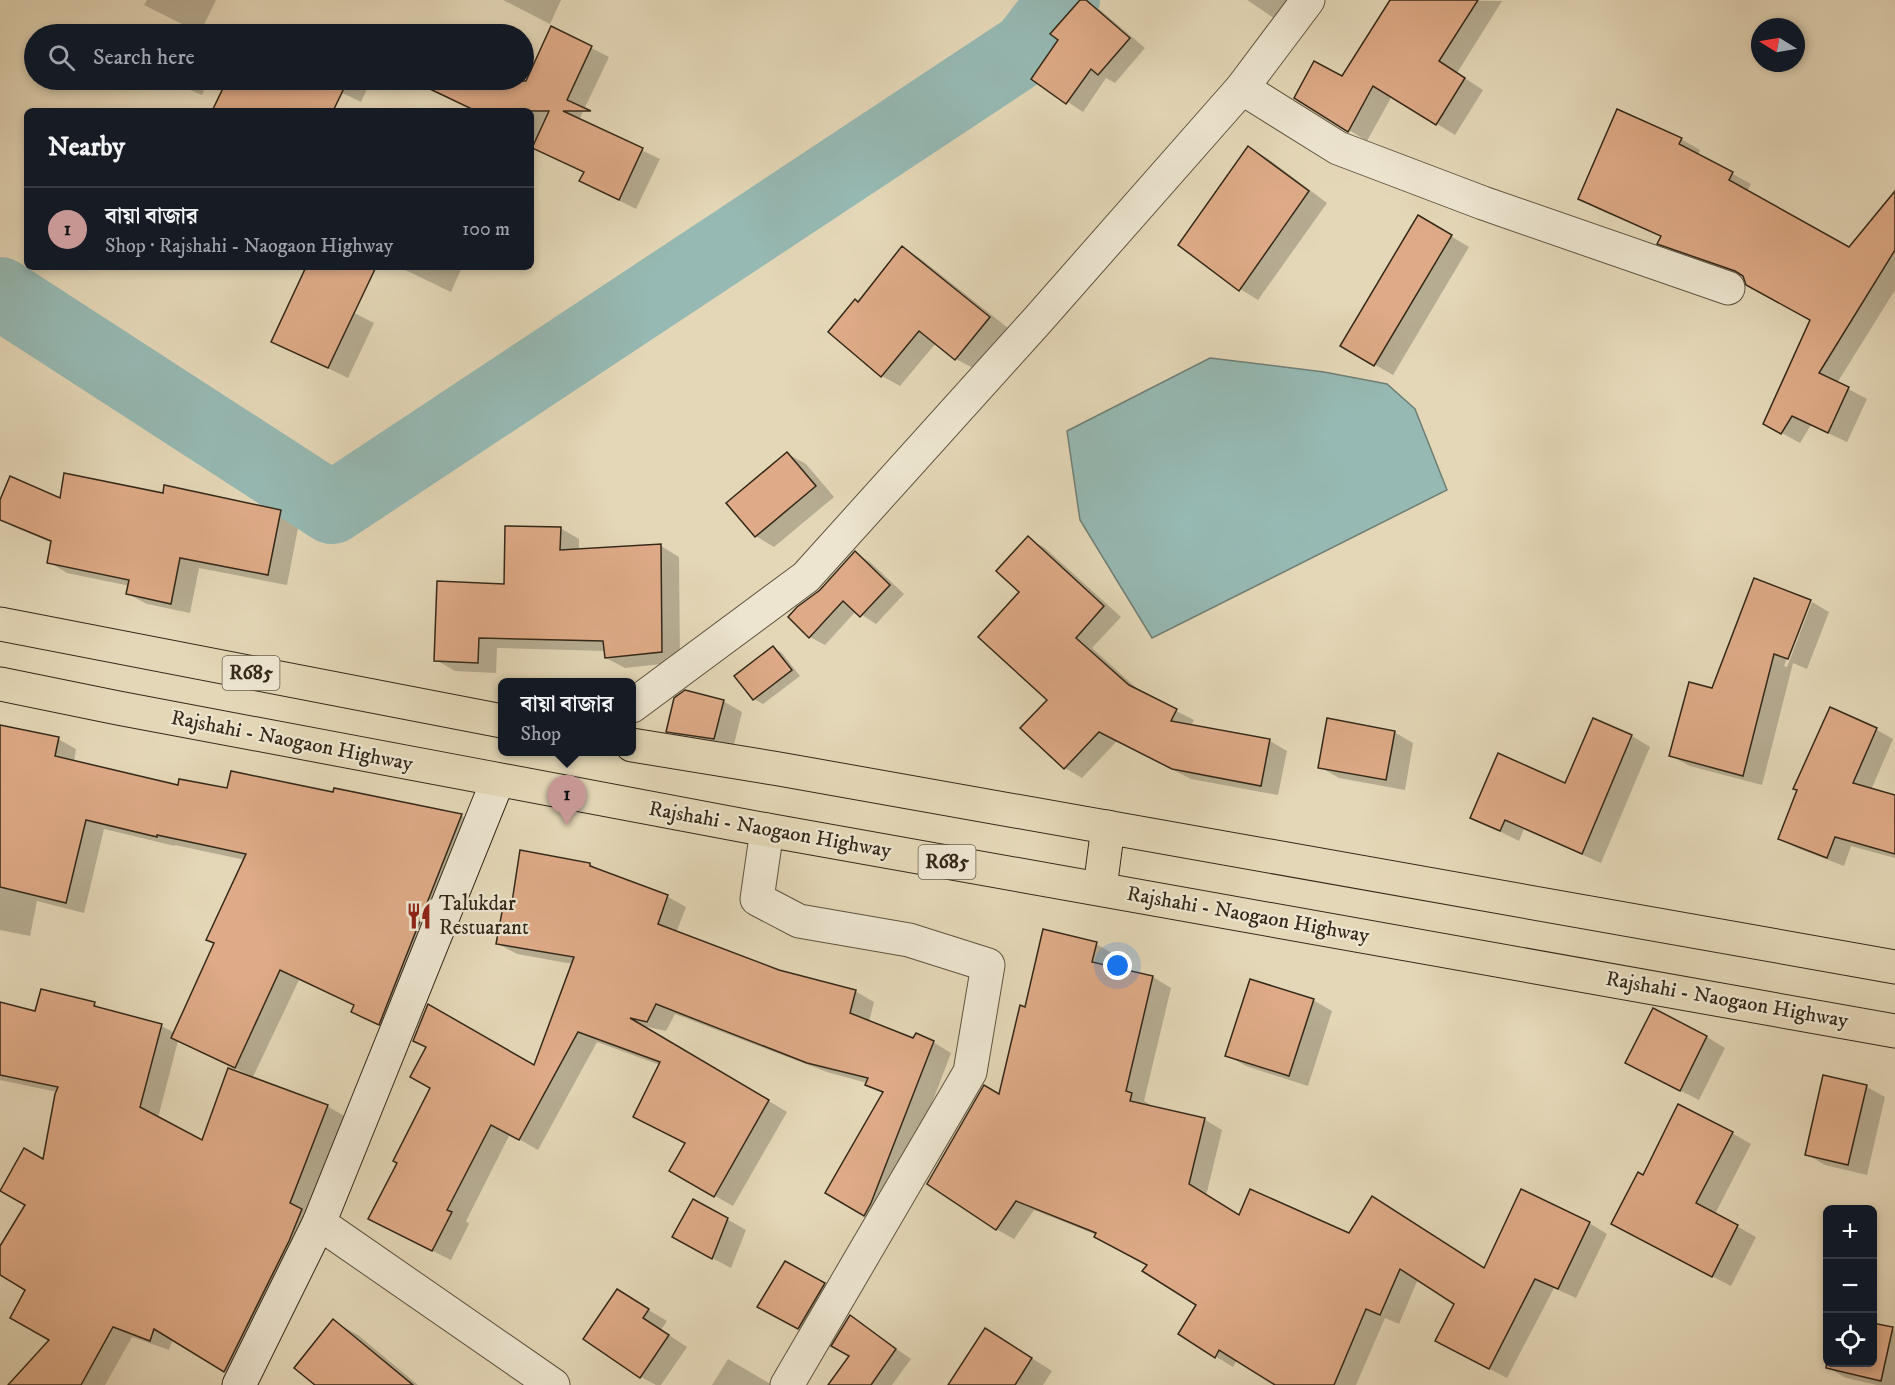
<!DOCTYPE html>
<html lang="en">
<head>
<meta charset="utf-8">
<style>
	body { margin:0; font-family:"IM FELL DW Pica","Noto Serif Bengali",serif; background:#20242c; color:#f1f3f6 }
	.controls { position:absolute; right:18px; bottom:18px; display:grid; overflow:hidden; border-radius:9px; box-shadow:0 3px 9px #0003 }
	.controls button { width:54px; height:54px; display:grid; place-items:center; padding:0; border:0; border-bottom:2px solid #363941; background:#171b24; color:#f1f3f6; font:30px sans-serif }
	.compass { position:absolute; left:1751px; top:18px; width:54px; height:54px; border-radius:50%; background:#171b24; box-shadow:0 3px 9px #0003; rotate:281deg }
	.you { position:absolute; left:1118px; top:966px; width:21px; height:21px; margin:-15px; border:4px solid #fff; border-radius:50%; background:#1a73e8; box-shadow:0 0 0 9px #1a73e833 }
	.badge { display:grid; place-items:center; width:39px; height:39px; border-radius:50%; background:#c59692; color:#111; font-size:20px; font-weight:700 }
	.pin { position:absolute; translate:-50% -50px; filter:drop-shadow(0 2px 3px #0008) }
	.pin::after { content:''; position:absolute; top:32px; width:21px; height:18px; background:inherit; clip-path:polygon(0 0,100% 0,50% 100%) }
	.popup { position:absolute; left:498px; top:678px; width:138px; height:78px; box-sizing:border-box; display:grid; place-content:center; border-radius:9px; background:#171b24; filter:drop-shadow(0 2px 4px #0005); font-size:20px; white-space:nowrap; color:#9ea1a6 }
	.popup b { font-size:22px; color:#f1f3f6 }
	.popup::after { content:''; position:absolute; left:50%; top:100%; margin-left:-12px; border:12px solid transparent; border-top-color:#171b24 }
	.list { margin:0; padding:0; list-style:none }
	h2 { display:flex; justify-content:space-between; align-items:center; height:78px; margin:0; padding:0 24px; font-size:26px }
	h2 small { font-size:20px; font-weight:400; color:#9ea1a6 }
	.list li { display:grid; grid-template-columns:39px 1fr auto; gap:18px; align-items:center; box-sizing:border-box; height:84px; padding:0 24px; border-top:2px solid #363941 }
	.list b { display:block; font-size:22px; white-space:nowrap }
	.list p { margin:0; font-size:20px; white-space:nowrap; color:#9ea1a6 }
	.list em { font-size:20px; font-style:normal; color:#9ea1a6 }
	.icon { flex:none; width:33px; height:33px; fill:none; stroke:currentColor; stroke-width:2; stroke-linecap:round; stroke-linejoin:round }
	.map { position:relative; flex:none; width:1895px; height:1385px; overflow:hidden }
	.search { position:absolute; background:#171b24; box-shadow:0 3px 9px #0003; left:24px; top:24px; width:510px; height:66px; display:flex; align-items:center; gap:15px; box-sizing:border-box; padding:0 21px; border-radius:33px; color:#9ea1a6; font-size:22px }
	.panel { position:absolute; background:#171b24; box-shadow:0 3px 9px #0003; left:24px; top:108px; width:510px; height:162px; border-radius:9px }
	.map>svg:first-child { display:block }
</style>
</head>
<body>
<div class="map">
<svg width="1895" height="1385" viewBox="0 0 1895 1385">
	<rect width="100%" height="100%" fill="#e4d7b7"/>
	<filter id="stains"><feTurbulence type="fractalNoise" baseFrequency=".00333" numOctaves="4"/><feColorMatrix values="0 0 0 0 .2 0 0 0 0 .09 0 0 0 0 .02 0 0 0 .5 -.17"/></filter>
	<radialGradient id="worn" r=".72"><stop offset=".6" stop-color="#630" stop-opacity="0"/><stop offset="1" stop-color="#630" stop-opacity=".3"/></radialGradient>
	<path fill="#96b9b3" stroke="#6f7f75" stroke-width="1.5" d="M1210,358L1324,372L1387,384L1415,409L1447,490L1152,638L1080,520L1067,431Z"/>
	<g fill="#0003" fill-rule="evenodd">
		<path d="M147,0H216L200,33L144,5Z"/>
		<path d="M503,0H561L550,24Z"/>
		<path d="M1082,0L1098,8L1145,48L1115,83L1106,78L1083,112L1033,79L1060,40Z"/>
		<path d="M1247,0H1289L1274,18Z"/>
		<path d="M1392,0L1502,1L1457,73L1483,90L1455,135L1392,96L1367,141L1349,130L1342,78Z"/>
		<path d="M552,28L609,57L579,120L660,159L636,209L581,181L585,173L551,157L537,140L531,137V111H477L410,80H517L526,84Z"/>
		<path d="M412,29L423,34H410Z"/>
		<path d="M167,80H209L202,95Z"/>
		<path d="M316,80H371L361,102Z"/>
		<path d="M1681,139L1700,150L1698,155L1751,184L1747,192L1850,249L1895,194V290L1837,383L1867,399L1847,442L1811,425L1800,443L1765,424L1812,320L1744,277L1678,254L1659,243L1662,237L1598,209L1580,198Z"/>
		<path d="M1249,148L1267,158L1327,203L1258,300L1240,289Z"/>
		<path d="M1419,217L1469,247L1393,375L1342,346Z"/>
		<path d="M903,248L921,259L1008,328L975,369L956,359L936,343L900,386L882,376L858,303Z"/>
		<path d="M399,267H462L451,292Z"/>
		<path d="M299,285L374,323L348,378L273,341Z"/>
		<path d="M788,454L806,464L834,497L774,547L756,536Z"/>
		<path d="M164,495L280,512L299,523L287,585L199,568L190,613L147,604L128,594L130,586L67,573L49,562L52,543L14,527L0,519V504Z"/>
		<path d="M560,528L579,539V550L661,546L679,557L680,662L625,668L606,658V651L497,648L496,673L455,671L436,660Z"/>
		<path d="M1028,538L1045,548L1121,617L1092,648L1143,694L1194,720L1191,726L1270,741L1287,751L1278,795L1191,779L1117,741L1082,778L1065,768L1021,592Z"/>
		<path d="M855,553L870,562L904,594L876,624L856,611L825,645L810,637L821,591Z"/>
		<path d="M1755,580L1811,602H1808L1784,666L1787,667L1812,602L1829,612L1807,669L1793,663L1762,785L1690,766L1671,756L1713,690Z"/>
		<path d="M773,647L782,653L800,676L763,704L754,699Z"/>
		<path d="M723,701L742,712L733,749L686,742L668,731Z"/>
		<path d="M1830,709L1877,730L1893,739L1871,790L1895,797V858L1851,846L1844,866L1797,848L1780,839Z"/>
		<path d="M1593,720L1632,736L1650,747L1601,863L1524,829L1519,841L1471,817L1566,784Z"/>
		<path d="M0,726L58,739L76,749L74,762L179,787L334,794L335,790L462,816L480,826L397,1034L353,1012L355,1006L299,980L252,1079L327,1106L346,1117L242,1381L173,1339L169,1350L132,1337L105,1385H10L51,1339L27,1290L0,1273V1249L27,1204L44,1161L57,1092L0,1080V1004L37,1013L94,1004L106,1011L161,1026L175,1033L216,944L245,860L175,845V846L104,829L84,913L37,901L30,936L0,930ZM178,1041L251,1076L203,1142L158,1118Z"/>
		<path d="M1394,732L1413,743L1405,790L1339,778L1320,767Z"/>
		<path d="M590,864L606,874L668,897L686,907L676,933L779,971L855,991L874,1002L869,1022L914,1040L933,1042L951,1053L890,1214L883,1226L827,1193L884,1094L867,1083L827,1072L675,1014L666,1031L643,1026L787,1112L733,1206L671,1171L687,1144L660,1065L597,1042L538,1150L510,1134L466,1221L469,1224L451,1260L389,1229L535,1067L573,964L517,954L498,944L513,904Z"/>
		<path d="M1096,944L1114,954L1111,968L1153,977L1171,988L1144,1101L1149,1104V1106L1204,1119L1222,1130L1206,1196L1239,1216L1349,1235L1485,1269L1589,1223L1607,1234L1576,1298L1554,1288L1507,1378L1455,1351L1456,1303L1418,1279L1399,1324L1385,1318L1356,1385H1277L1237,1360L1233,1367L1215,1356L1198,1304L1148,1265L1097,1235L1034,1210L1014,1239L996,1229L1000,1095L1026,1008Z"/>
		<path d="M1313,1000L1332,1011L1308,1086L1246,1066L1227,1055Z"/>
		<path d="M1707,1037L1725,1048L1699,1100L1646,1073Z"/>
		<path d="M1824,1076L1867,1087L1885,1097L1867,1175L1825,1165L1806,1154Z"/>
		<path d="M1732,1133L1751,1144L1715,1214L1756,1237L1731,1286L1631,1234L1644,1177Z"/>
		<path d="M727,1219L746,1230L731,1268L693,1248Z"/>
		<path d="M824,1284L843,1295L818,1338L778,1317Z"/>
		<path d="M617,1291L667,1321L661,1330L687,1347L661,1385H656L641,1377L585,1339Z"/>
		<path d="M850,1317L911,1359L892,1385H830L851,1356Z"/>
		<path d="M333,1321L358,1335L418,1385H313Z"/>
		<path d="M1872,1324L1895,1330V1385H1877L1846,1378L1827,1367L1872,1362Z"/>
		<path d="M1006,1342L1052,1371L1043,1385H950Z"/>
		<path d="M728,1359L772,1385H712Z"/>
	</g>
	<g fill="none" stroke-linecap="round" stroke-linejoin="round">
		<path stroke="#96b9b3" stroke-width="72" d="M0,293L332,508L1027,48L1064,0"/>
	</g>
	<g fill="#deaa87" stroke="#342818" stroke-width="1.5">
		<path d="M1080,0H1086L1130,38L1098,75L1091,69L1066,104L1031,79L1058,40L1050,34Z"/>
		<path d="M1390,0H1478L1439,61L1465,78L1436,125L1373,86L1348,132L1294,98L1314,61L1342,76Z"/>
		<path d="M551,26L592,46L567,100L591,111H563L643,148L619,200L579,181L584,172L532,148L549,111H476L411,80L526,81Z"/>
		<path d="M227,80H348L333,111H212Z"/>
		<path d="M1617,109L1682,138L1679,144L1733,172L1729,180L1849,247L1895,191V250L1819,373L1849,387L1828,433L1792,416L1781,434L1763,424L1810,320L1746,285L1743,276L1735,271L1657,244L1661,236L1578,199Z"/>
		<path d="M1248,146L1309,191L1239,291L1178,245Z"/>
		<path d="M1418,215L1452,235L1374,366L1340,346Z"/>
		<path d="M902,246L990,317L955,360L919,331L881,377L828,332L855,299L858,302Z"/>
		<path d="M306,267H376L328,368L271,342Z"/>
		<path d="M787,452L816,486L755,537L726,503Z"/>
		<path d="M64,473L163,493L164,485L281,510L268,575L180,558L171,604L126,594L129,580L47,563L51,541L0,520V500L10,476L60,498Z"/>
		<path d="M505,526L561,527L560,550L661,544L662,652L605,658L603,641L479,638L478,663L434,661L437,581L504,584Z"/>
		<path d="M1028,536L1104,606L1076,638L1129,685L1177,709L1171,721L1270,739L1261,786L1172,769L1099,732L1064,769L1020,728L1047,700L978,637L1019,592L996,571Z"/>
		<path d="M855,551L890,585L860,617L843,601L809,638L788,617L797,607L820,590Z"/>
		<path d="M1754,578L1811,600L1788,659L1774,654L1743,776L1669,756L1689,682L1712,688Z"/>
		<path d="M773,646L792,670L753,700L734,676Z"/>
		<path d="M685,690L724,700L714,739L666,732L674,698Z"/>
		<path d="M1830,707L1877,728L1853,783L1895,795V854L1835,837L1827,858L1778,839L1797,790L1793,789Z"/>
		<path d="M1327,718L1395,731L1386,780L1318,768Z"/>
		<path d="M1593,718L1632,735L1582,854L1505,820L1500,831L1470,818L1498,753L1565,783Z"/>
		<path d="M0,725L59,737L55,756L178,785L179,779L227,788L231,771L333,792L334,788L462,814L379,1025L351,1012L354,1005L280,970L235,1068L171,1038L214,943L206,940L246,854L157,835V837L86,820L66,903L0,887Z"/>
		<path d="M520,850L590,863V866L668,895L658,924L779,970L856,990L850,1013L913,1038L916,1033L934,1041L871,1203L864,1216L825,1193L883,1092L865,1085L868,1078L807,1063L656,1004L647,1022L630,1018L769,1100L714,1197L669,1171L685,1143L633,1117L660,1062L578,1032L519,1140L491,1125L447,1210L452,1212L432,1251L368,1219L397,1163L393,1161L430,1088L410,1077L426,1047L413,1041L428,1004L534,1065L574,957L496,944L504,901L512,902Z"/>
		<path d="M1043,929L1097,942L1092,962L1153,976L1126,1091L1132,1093L1130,1101L1205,1118L1189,1184L1239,1215L1250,1189L1349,1233L1372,1196L1484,1268L1521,1189L1590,1222L1558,1289L1535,1279L1489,1369L1435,1341L1454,1304L1400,1269L1380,1315L1366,1309L1334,1385H1275L1219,1350L1215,1358L1178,1334L1196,1305L1142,1271L1147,1265L1094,1237L1096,1233L1016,1201L996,1230L927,1184L984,1085L999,1094L1020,1005L1025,1007Z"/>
		<path d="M1250,979L1314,999L1289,1076L1225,1056Z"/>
		<path d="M41,989L95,1002L94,1006L162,1024L140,1107L202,1140L228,1068L328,1105L290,1203L302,1209L289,1241L224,1372L154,1329L150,1341L113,1327L81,1385H8L49,1340L10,1318L25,1290L0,1275V1246L25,1205L0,1191L24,1148L43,1159L55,1094L58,1087L0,1075V1002L35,1011Z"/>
		<path d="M1653,1008L1707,1036L1680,1091L1625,1063Z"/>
		<path d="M1823,1075L1867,1085L1848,1165L1805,1155Z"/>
		<path d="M1678,1104L1733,1132L1696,1203L1738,1225L1712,1277L1611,1224L1638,1172L1643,1175Z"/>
		<path d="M693,1199L728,1218L712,1259L672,1237Z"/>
		<path d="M785,1261L825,1283L798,1329L757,1307Z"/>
		<path d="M617,1289L649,1309L643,1318L669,1335L640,1378L583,1339Z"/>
		<path d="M850,1315L896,1349L871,1385H828L849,1356L831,1346Z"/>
		<path d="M333,1319L361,1342L413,1385H315L294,1368Z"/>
		<path d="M1872,1323L1893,1327L1881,1381L1826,1368L1827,1360V1362H1872Z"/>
		<path d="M985,1328L1032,1358L1015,1385H948Z"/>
	</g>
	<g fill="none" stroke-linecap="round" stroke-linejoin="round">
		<g stroke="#605440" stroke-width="35">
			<g id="street">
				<path d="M1242,88L1338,148L1483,203L1728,288"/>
				<path d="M632,706L806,577L1036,322L1242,88L1308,0"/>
				<path d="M767,830L757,899L799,921L909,940L988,965L970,1072L787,1385"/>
				<path d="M319,1223L553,1385"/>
			</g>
		</g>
		<g stroke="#342818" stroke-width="35">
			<path id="secondary" d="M239,1385L319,1223L498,780"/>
		</g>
		<g stroke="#342818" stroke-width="35">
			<g id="primary">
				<path d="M0,624L502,721"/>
				<path d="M0,684L118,708L767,830L1895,1031"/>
				<path d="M632,745L779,769L1895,967"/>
				<path d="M1100,888L1108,827"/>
			</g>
		</g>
		<use href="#street" stroke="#ede5d0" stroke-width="33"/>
		<use href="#secondary" stroke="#ede5d0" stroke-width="33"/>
		<use href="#primary" stroke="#e4d7b7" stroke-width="33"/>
	</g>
	<defs>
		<g id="restaurant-bare" transform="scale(2.07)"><path d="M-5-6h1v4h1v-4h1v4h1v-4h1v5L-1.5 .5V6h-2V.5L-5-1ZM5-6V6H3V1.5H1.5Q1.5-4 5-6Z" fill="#8f2418" stroke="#ede5d0" stroke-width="2.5" paint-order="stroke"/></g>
	</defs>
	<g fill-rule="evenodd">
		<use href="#restaurant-bare" x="419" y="916"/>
	</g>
	<g text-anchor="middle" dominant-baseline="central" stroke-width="4.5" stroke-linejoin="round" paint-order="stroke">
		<g fill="#ede5d0" stroke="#6c614f" stroke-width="1.5">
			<rect x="222.5" y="656" width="57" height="34" rx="4.5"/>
			<rect x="918.5" y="845" width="57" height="34" rx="4.5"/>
		</g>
		<g font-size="20" font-weight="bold" fill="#342818">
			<text x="251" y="673">R685</text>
			<text x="947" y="862">R685</text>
		</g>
		<g font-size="21" fill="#342818" stroke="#ede5d0">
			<text transform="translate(292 741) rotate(11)">Rajshahi - Naogaon Highway</text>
			<text transform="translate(770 830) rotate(10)">Rajshahi - Naogaon Highway</text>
			<text transform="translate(1248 915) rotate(10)">Rajshahi - Naogaon Highway</text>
			<text transform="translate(1727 1000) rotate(10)">Rajshahi - Naogaon Highway</text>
		</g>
		<g font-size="21" fill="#342818" stroke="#ede5d0" text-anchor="start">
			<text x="439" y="904">Talukdar<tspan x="439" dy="24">Restuarant</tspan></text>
		</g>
	</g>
	<rect width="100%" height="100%" filter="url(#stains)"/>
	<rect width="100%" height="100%" fill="url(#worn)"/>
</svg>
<div class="controls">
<button>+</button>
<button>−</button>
<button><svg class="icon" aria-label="locate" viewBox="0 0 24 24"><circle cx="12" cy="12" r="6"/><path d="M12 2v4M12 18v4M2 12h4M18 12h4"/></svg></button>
</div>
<svg class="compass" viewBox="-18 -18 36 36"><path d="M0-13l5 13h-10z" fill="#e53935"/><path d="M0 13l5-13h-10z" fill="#9ea1a6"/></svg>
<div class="you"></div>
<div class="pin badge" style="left:567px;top:825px">1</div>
<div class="popup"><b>বায়া বাজার</b>Shop</div>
<div class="search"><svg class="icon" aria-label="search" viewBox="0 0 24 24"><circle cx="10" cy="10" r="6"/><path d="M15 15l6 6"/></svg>Search here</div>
<section class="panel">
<h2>Nearby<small></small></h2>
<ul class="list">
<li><span class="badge">1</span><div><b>বায়া বাজার</b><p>Shop · Rajshahi - Naogaon Highway</p></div><em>100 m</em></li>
</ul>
</section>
</div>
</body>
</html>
